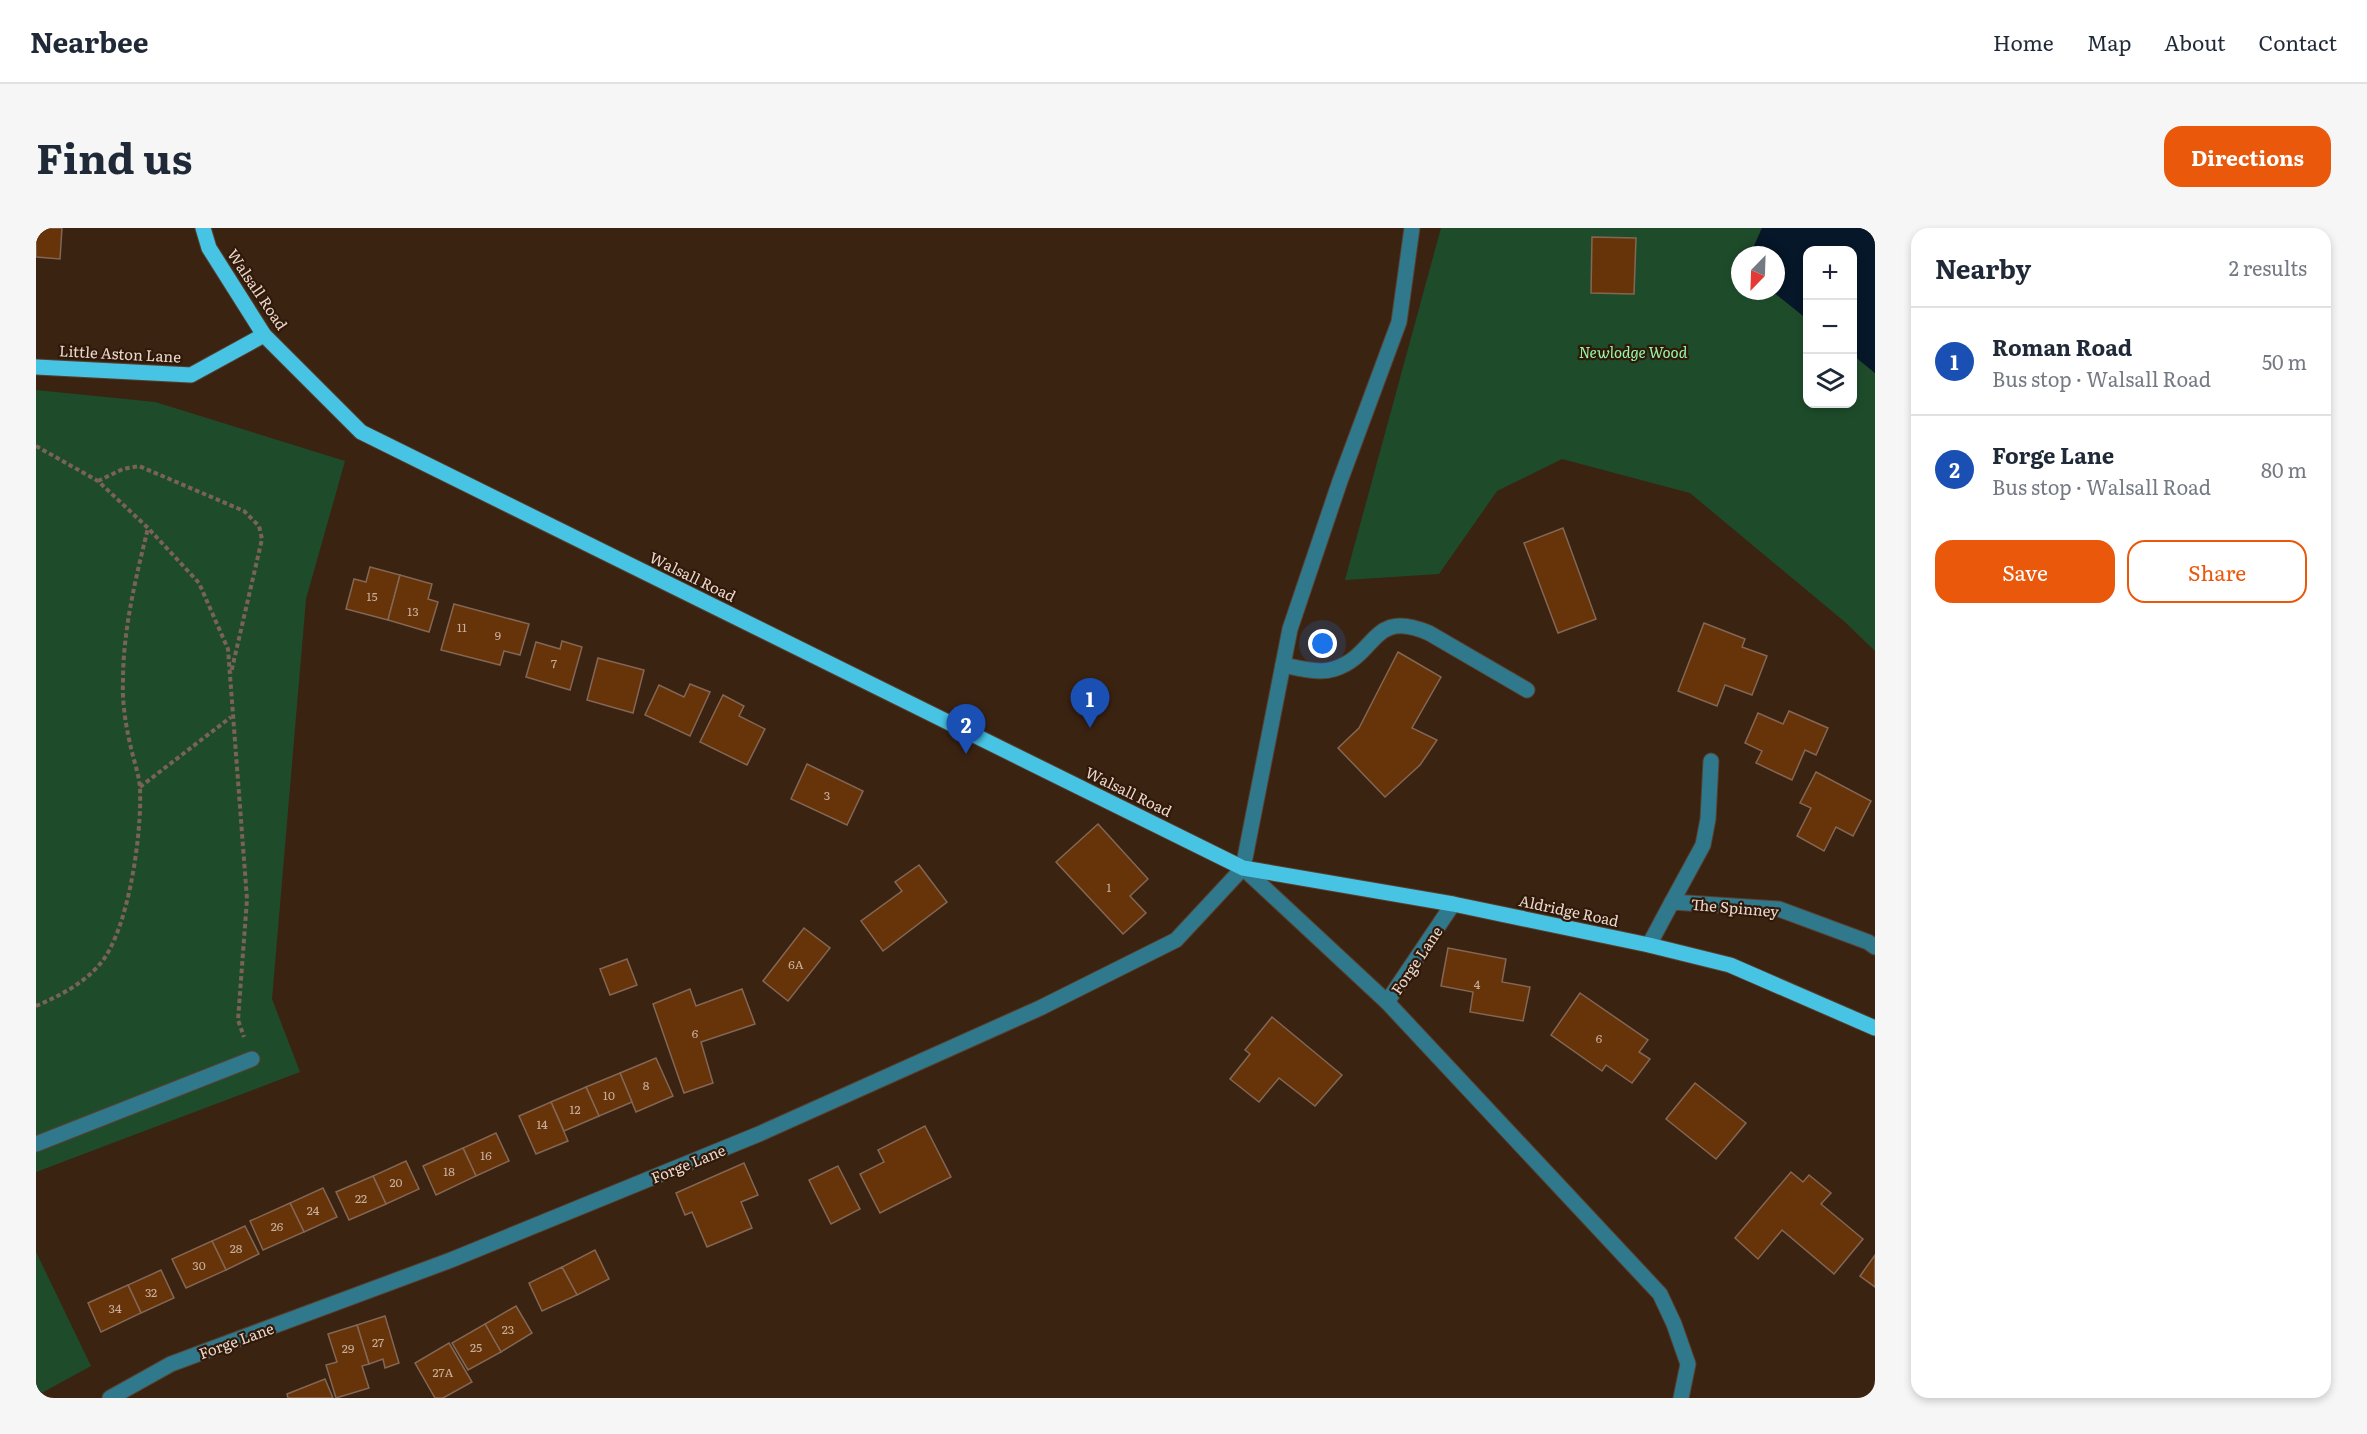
<!DOCTYPE html>
<html lang="en">
<head>
<meta charset="utf-8">
<style>
	body { margin:0; font-family:Literata,serif; background:#f6f6f7; color:#1f2937 }
	.controls { position:absolute; right:18px; top:18px; display:grid; overflow:hidden; border-radius:12px; box-shadow:0 3px 9px #0003 }
	.controls button { width:54px; height:54px; display:grid; place-items:center; padding:0; border:0; border-bottom:2px solid #e0e1e3; background:#fff; color:#1f2937; font:30px sans-serif }
	.compass { position:absolute; left:1695px; top:18px; width:54px; height:54px; border-radius:50%; background:#fff; box-shadow:0 3px 9px #0003; rotate:203deg }
	.you { position:absolute; left:1287px; top:416px; width:21px; height:21px; margin:-15px; border:4px solid #fff; border-radius:50%; background:#1a73e8; box-shadow:0 0 0 9px #1a73e833 }
	.badge { display:grid; place-items:center; width:39px; height:39px; border-radius:50%; background:#ea580c; color:#fff; font-size:20px; font-weight:700 }
	.pin { position:absolute; translate:-50% -50px; filter:drop-shadow(0 2px 3px #0008) }
	.pin::after { content:''; position:absolute; top:32px; width:21px; height:18px; background:inherit; clip-path:polygon(0 0,100% 0,50% 100%) }
	.list { margin:0; padding:0; list-style:none }
	h2 { display:flex; justify-content:space-between; align-items:center; height:78px; margin:0; padding:0 24px; font-size:26px }
	h2 small { font-size:20px; font-weight:400; color:#747a83 }
	.list li { display:grid; grid-template-columns:39px 1fr auto; gap:18px; align-items:center; box-sizing:border-box; height:108px; padding:0 24px; border-top:2px solid #e0e1e3 }
	.list b { display:block; font-size:22px; white-space:nowrap }
	.list p { margin:0; font-size:20px; white-space:nowrap; color:#747a83 }
	.list em { font-size:20px; font-style:normal; color:#747a83 }
	.actions { display:flex; gap:12px; padding:18px 24px }
	.actions a { flex:1; padding:14px 0; border:2px solid #ea580c; border-radius:18px; text-align:center; font-size:21px; color:#ea580c }
	.actions .main { background:#ea580c; color:#fff }
	.icon { flex:none; width:33px; height:33px; fill:none; stroke:currentColor; stroke-width:2; stroke-linecap:round; stroke-linejoin:round }
	.map { position:relative; flex:none; width:1839px; height:1170px; overflow:hidden; border-radius:18px }
	header { display:flex; align-items:center; gap:36px; box-sizing:border-box; height:84px; padding:0 30px; background:#fff; border-bottom:2px solid #e0e1e3 }
	header strong { font-size:28px }
	nav { display:flex; gap:33px; margin-inline-start:auto; font-size:21px }
	.intro { display:flex; align-items:center; justify-content:space-between; box-sizing:border-box; height:144px; padding:0 36px }
	h1 { margin:0; font-size:42px }
	.button { padding:15px 27px; border-radius:18px; background:#ea580c; color:#fff; font-size:21px; font-weight:700 }
	main { display:flex; gap:36px; padding:0 36px }
	aside { flex:1; background:#fff; border-radius:18px; box-shadow:0 3px 9px #0003 }
	.map>svg:first-child { display:block }
</style>
</head>
<body>
<header>
<strong>Nearbee</strong>
<nav><a>Home</a><a>Map</a><a>About</a><a>Contact</a></nav>
</header>
<div class="intro"><h1>Find us</h1><a class="button">Directions</a></div>
<main>
<div class="map">
<svg width="1839" height="1170" viewBox="0 0 1839 1170">
	<rect width="100%" height="100%" fill="#3b2312"/>
	<g fill="#1e4c2b">
		<path d="M1405,0H1726L1714,27H1704V63H1736L1771,91L1772,176H1816L1817,127L1839,145V423L1809,394L1654,265L1526,231L1461,263L1403,346L1309,352Z"/>
		<path d="M0,162L119,174L309,233L270,371L236,771L264,844L0,944Z"/>
		<path d="M0,1024L55,1138L0,1168Z"/>
	</g>
	<path fill="#051729" d="M1726,0H1839V145L1817,127L1816,22H1772L1771,91L1736,63H1740V27H1714Z"/>
	<g fill="#67340a" stroke="#836654" stroke-width="1.5">
		<path d="M0,0H26L24,31L0,29Z"/>
		<path d="M1556,9L1600,10L1598,66L1555,65Z"/>
		<path d="M1527,300L1560,391L1522,405L1488,315Z"/>
		<path d="M334,339L364,347L352,392L310,381L318,351L330,354Z"/>
		<path d="M364,347L396,356L392,371L402,374L393,404L352,392Z"/>
		<path d="M418,376L493,396L484,427L468,423L464,437L405,422Z"/>
		<path d="M1668,395L1709,411L1706,419L1731,428L1716,467L1689,457L1681,478L1642,463Z"/>
		<path d="M526,413L546,419L534,462L490,449L500,414L524,421Z"/>
		<path d="M1362,424L1405,449L1376,500L1401,512L1384,537L1349,569L1302,520L1323,500Z"/>
		<path d="M562,430L608,442L597,485L551,472Z"/>
		<path d="M654,456L674,464L654,508L609,487L623,457L648,469Z"/>
		<path d="M687,467L708,478L703,488L729,501L711,537L664,514Z"/>
		<path d="M1753,483L1792,500L1780,527L1769,522L1756,552L1720,535L1726,523L1709,515L1722,485L1747,496Z"/>
		<path d="M771,536L827,563L811,597L755,571Z"/>
		<path d="M1780,544L1835,573L1817,608L1800,599L1788,623L1761,608L1775,580L1764,575Z"/>
		<path d="M1062,596L1112,651L1094,668L1110,685L1087,706L1020,634Z"/>
		<path d="M883,637L911,674L847,723L825,693L866,663L859,654Z"/>
		<path d="M768,700L794,720L752,773L727,753Z"/>
		<path d="M1412,720L1470,731L1466,754L1494,759L1487,793L1434,784L1437,764L1405,758Z"/>
		<path d="M591,731L601,757L574,767L564,741Z"/>
		<path d="M654,761L660,778L706,761L719,796L665,814L677,855L648,865L617,776Z"/>
		<path d="M1544,765L1612,812L1603,824L1614,831L1596,855L1570,837L1566,843L1515,807Z"/>
		<path d="M1236,789L1306,847L1279,878L1243,850L1223,874L1194,851L1214,826L1209,822Z"/>
		<path d="M620,830L637,868L600,884L584,845Z"/>
		<path d="M584,845L596,874L563,888L550,859Z"/>
		<path d="M1659,855L1710,895L1680,931L1630,891Z"/>
		<path d="M550,859L563,888L528,903L515,874Z"/>
		<path d="M515,874L532,913L500,926L483,888Z"/>
		<path d="M889,898L915,949L844,985L824,946L848,934L842,922Z"/>
		<path d="M460,905L473,933L440,948L427,920Z"/>
		<path d="M427,920L440,948L400,967L387,938Z"/>
		<path d="M370,933L383,961L350,976L337,948Z"/>
		<path d="M708,935L722,967L705,974L716,1000L671,1019L656,984L649,987L640,965Z"/>
		<path d="M802,938L824,981L795,996L773,952Z"/>
		<path d="M1755,944L1767,954L1773,947L1795,965L1785,976L1827,1011L1798,1046L1746,1002L1722,1031L1699,1010Z"/>
		<path d="M337,948L350,976L313,992L300,964Z"/>
		<path d="M287,960L301,989L268,1004L254,975Z"/>
		<path d="M254,975L268,1004L227,1022L214,993Z"/>
		<path d="M209,998L223,1026L190,1042L176,1013Z"/>
		<path d="M176,1013L190,1042L150,1060L136,1031Z"/>
		<path d="M559,1022L573,1051L541,1067L526,1039Z"/>
		<path d="M1839,1027V1059L1824,1048Z"/>
		<path d="M526,1039L541,1067L506,1083L493,1055Z"/>
		<path d="M125,1042L138,1070L105,1085L92,1057Z"/>
		<path d="M92,1057L105,1085L65,1104L52,1075Z"/>
		<path d="M480,1078L496,1105L465,1124L449,1096Z"/>
		<path d="M349,1088L363,1135L349,1140L347,1131L333,1136L321,1097Z"/>
		<path d="M449,1096L465,1124L432,1142L416,1115Z"/>
		<path d="M321,1097L333,1136L326,1138L333,1160L300,1170L290,1137L301,1134L292,1106Z"/>
		<path d="M413,1115L436,1154L407,1170H399L379,1135Z"/>
		<path d="M289,1151L297,1170H252L251,1166Z"/>
	</g>
	<g fill="none" stroke-linecap="round" stroke-linejoin="round">
		<g stroke="#574030" stroke-width="17">
			<g id="minor">
				<path d="M1247,437C1263,440 1282,446 1298,441C1342,427 1335,380 1393,405L1491,462"/>
				<path d="M1207,640L1254,401L1304,253L1363,94L1376,0"/>
				<path d="M1207,640L1351,774L1417,676"/>
				<path d="M1636,674L1667,617L1672,591L1675,533"/>
				<path d="M1613,717L1636,674L1743,681L1832,714L1839,719"/>
				<path d="M1351,774L1624,1066L1638,1096L1652,1136L1645,1170"/>
				<path d="M0,916L216,831"/>
				<path d="M74,1170L135,1136L415,1032L723,906L1004,780L1140,712L1207,640"/>
			</g>
		</g>
		<g stroke="#574030" stroke-width="17">
			<g id="major">
				<path d="M167,0L173,20L228,107L325,204L1207,640L1417,676L1613,717L1694,737L1839,800"/>
				<path d="M0,139L155,147L228,107"/>
			</g>
		</g>
		<g stroke="#796355" stroke-width="4" stroke-dasharray="4.5 3" stroke-linecap="butt">
			<path d="M0,218L62,253L112,300L163,355L192,421L211,671L202,792L208,809"/>
			<path d="M62,253L87,241L103,238L208,283L223,298L226,311L195,445"/>
			<path d="M104,559L195,489"/>
			<path d="M0,778C23,768 47,756 64,736C93,702 106,605 104,560C103,547 98,533 95,520C90,499 86,475 87,453C87,401 100,349 112,300"/>
		</g>
		<use href="#minor" stroke="#30788c" stroke-width="15"/>
		<use href="#major" stroke="#47c4e4" stroke-width="15"/>
	</g>
	<g text-anchor="middle" dominant-baseline="central" stroke-width="4.5" stroke-linejoin="round" paint-order="stroke">
		<g font-size="12" fill="#c8af9d">
			<text x="336" y="368">15</text>
			<text x="377" y="383">13</text>
			<text x="426" y="399">11</text>
			<text x="462" y="407">9</text>
			<text x="518" y="435">7</text>
			<text x="791" y="567">3</text>
			<text x="1073" y="659">1</text>
			<text x="760" y="736">6A</text>
			<text x="1441" y="756">4</text>
			<text x="659" y="805">6</text>
			<text x="1563" y="810">6</text>
			<text x="610" y="857">8</text>
			<text x="573" y="867">10</text>
			<text x="539" y="881">12</text>
			<text x="506" y="896">14</text>
			<text x="450" y="927">16</text>
			<text x="413" y="943">18</text>
			<text x="360" y="954">20</text>
			<text x="325" y="970">22</text>
			<text x="277" y="982">24</text>
			<text x="241" y="998">26</text>
			<text x="200" y="1020">28</text>
			<text x="163" y="1037">30</text>
			<text x="115" y="1064">32</text>
			<text x="79" y="1080">34</text>
			<text x="472" y="1101">23</text>
			<text x="342" y="1114">27</text>
			<text x="440" y="1119">25</text>
			<text x="312" y="1120">29</text>
			<text x="407" y="1144">27A</text>
		</g>
		<g font-size="15" fill="#e9d8ce" stroke="#311909">
			<text transform="translate(222 61) rotate(56)">Walsall Road</text>
			<text transform="translate(84 125) rotate(3)">Little Aston Lane</text>
			<text transform="translate(657 348) rotate(26)">Walsall Road</text>
			<text transform="translate(1093 563) rotate(26)">Walsall Road</text>
			<text transform="translate(1699 679) rotate(5)">The Spinney</text>
			<text transform="translate(1533 682) rotate(12)">Aldridge Road</text>
			<text transform="translate(1380 732) rotate(-56)">Forge Lane</text>
			<text transform="translate(652 935) rotate(-22)">Forge Lane</text>
			<text transform="translate(200 1112) rotate(-20)">Forge Lane</text>
		</g>
		<g font-size="15" font-style="italic" fill="#93f8ac" stroke="#311909">
			<text x="1597" y="123">Newlodge Wood</text>
		</g>
	</g>
</svg>
<div class="controls">
<button>+</button>
<button>−</button>
<button><svg class="icon" aria-label="layers" viewBox="0 0 24 24"><path d="M12 4l9 5-9 5-9-5zM3 14l9 5 9-5"/></svg></button>
</div>
<svg class="compass" viewBox="-18 -18 36 36"><path d="M0-13l5 13h-10z" fill="#e53935"/><path d="M0 13l5-13h-10z" fill="#747a83"/></svg>
<div class="you"></div>
<div class="pin badge" style="left:1054px;top:500px;background:#1a4fb4">1</div>
<div class="pin badge" style="left:930px;top:526px;background:#1a4fb4">2</div>
</div>
<aside>
<h2>Nearby<small>2 results</small></h2>
<ul class="list">
<li><span class="badge" style="background:#1a4fb4">1</span><div><b>Roman Road</b><p>Bus stop · Walsall Road</p></div><em>50 m</em></li>
<li><span class="badge" style="background:#1a4fb4">2</span><div><b>Forge Lane</b><p>Bus stop · Walsall Road</p></div><em>80 m</em></li>
</ul>
<div class="actions"><a class="main">Save</a><a>Share</a></div>
</aside>
</main>
</body>
</html>
